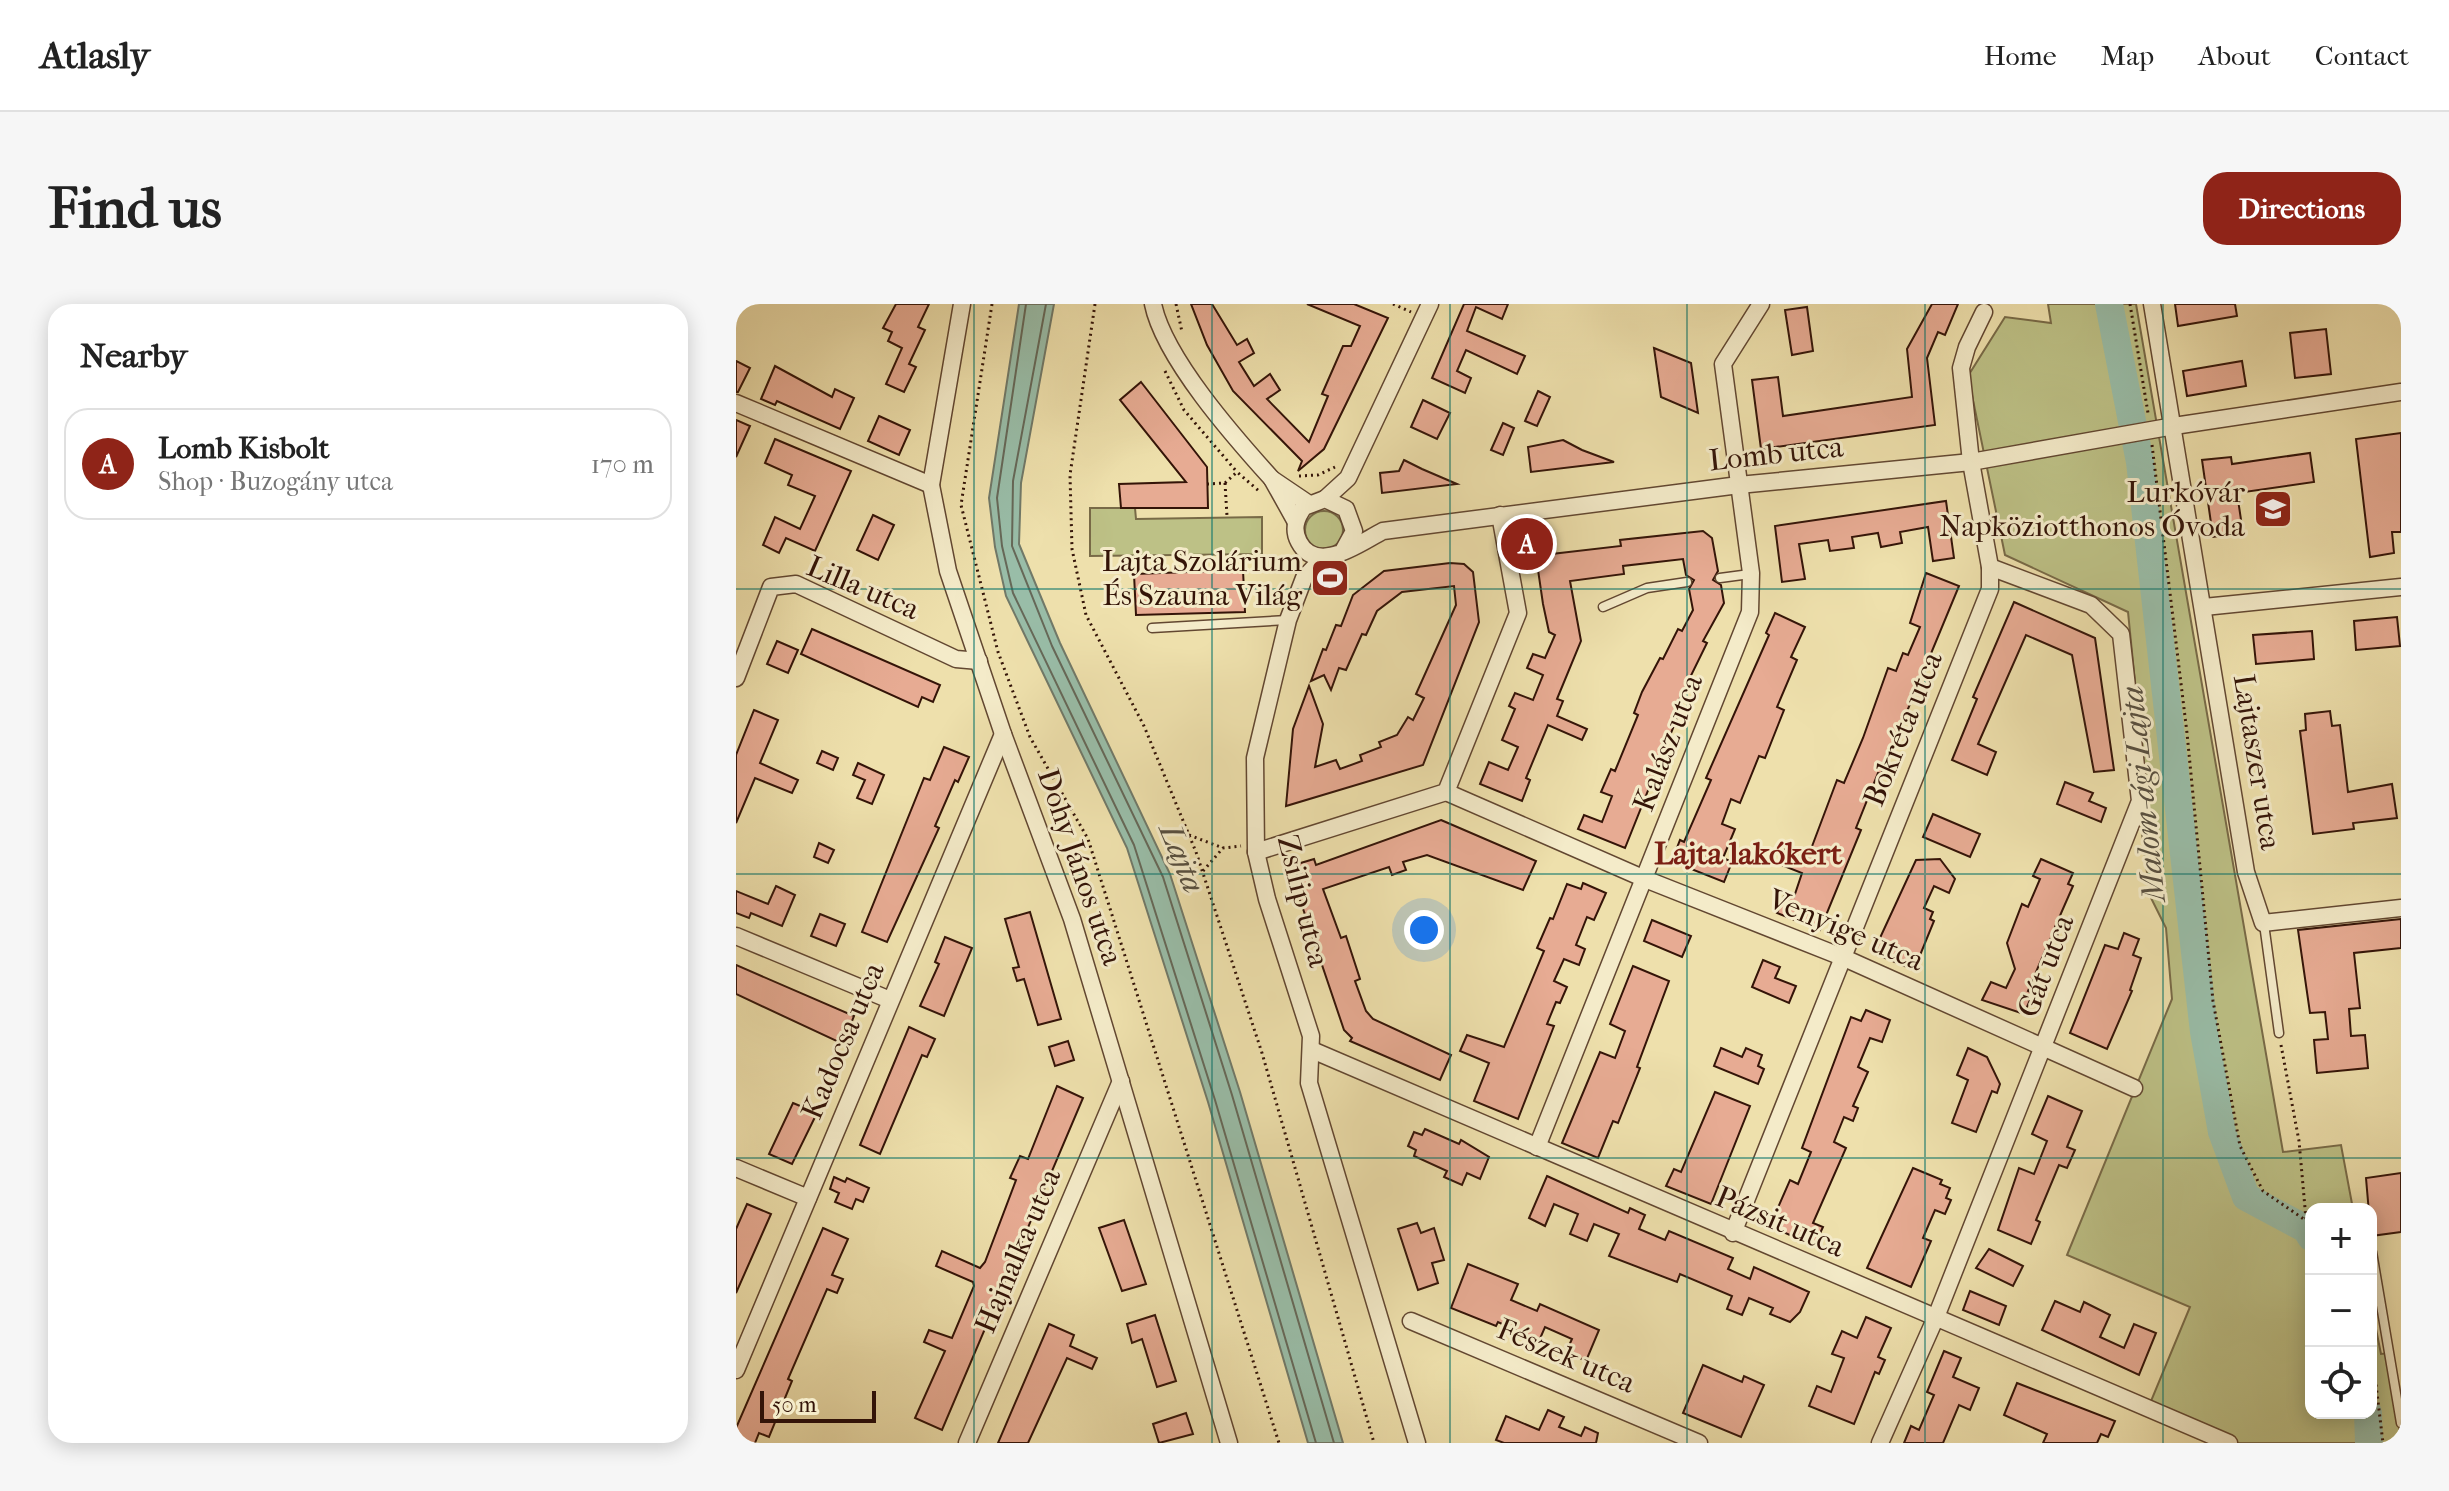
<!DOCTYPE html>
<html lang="en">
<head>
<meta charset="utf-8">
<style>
	body { margin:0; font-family:"IM FELL French Canon",serif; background:#f6f6f6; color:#222 }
	.controls { position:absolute; right:24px; bottom:24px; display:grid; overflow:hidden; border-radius:16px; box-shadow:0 4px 20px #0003 }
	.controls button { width:72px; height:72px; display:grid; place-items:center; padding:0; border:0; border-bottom:2px solid #e0e0e0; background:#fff; color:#222; font:40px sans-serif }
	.scale { position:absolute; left:24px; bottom:20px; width:116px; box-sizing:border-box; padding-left:8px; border:4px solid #341408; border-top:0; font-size:22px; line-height:28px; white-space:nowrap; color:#341408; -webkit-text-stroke:6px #f4ebc9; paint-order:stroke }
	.you { position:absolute; left:688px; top:626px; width:28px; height:28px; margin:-20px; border:6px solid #fff; border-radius:50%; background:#1a73e8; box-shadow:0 0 0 12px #1a73e833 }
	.badge { display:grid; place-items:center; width:52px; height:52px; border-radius:50%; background:#8f2418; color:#fff; font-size:26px; font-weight:700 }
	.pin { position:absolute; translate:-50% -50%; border:4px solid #fff; box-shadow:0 2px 8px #0006 }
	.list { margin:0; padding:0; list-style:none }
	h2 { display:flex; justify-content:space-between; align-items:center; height:104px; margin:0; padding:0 32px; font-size:34px }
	h2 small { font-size:26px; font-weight:400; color:#767676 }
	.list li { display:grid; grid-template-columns:52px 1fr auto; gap:24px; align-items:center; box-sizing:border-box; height:112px; margin:0 16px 16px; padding:0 16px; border:2px solid #e0e0e0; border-radius:24px }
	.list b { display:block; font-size:30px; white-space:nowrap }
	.list p { margin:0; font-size:26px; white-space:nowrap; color:#767676 }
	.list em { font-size:26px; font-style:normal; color:#767676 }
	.icon { flex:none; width:44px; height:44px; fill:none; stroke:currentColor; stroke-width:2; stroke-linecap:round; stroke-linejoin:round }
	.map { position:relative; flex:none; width:1665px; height:1139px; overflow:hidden; border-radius:24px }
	header { display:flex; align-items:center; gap:48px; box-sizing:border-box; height:112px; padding:0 40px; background:#fff; border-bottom:2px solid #e0e0e0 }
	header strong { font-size:38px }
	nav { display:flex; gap:44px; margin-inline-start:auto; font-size:28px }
	.intro { display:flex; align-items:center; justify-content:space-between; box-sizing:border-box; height:192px; padding:0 48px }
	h1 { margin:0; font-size:56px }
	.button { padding:20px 36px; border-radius:24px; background:#8f2418; color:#fff; font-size:28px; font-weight:700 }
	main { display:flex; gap:48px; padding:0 48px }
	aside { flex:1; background:#fff; border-radius:24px; box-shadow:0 4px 20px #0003 }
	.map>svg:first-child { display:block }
</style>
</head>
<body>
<header>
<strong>Atlasly</strong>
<nav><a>Home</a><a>Map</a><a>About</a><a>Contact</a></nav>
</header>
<div class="intro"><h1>Find us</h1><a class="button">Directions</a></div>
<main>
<aside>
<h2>Nearby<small></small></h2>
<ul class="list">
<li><span class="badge">A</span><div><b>Lomb Kisbolt</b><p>Shop · Buzogány utca</p></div><em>170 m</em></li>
</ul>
</aside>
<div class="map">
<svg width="1665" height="1139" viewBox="0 0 1665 1139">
	<rect width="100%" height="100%" fill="#eee0ac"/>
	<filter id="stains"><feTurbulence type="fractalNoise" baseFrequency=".0025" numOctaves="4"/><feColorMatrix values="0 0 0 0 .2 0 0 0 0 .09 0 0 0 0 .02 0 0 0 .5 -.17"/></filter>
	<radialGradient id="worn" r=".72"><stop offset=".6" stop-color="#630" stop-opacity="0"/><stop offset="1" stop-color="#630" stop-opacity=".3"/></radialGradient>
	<g fill="#bdc186" stroke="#786a47" stroke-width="2">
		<path d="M1312,0H1400L1547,848L1605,841L1617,905H1575V1109H1635V1000L1645,1050L1654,1049L1665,1139H1491L1415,1097L1454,1003L1331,951L1436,695L1430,624L1414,592L1405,522L1411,499L1392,308L1269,251L1232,72L1269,13L1315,19Z"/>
		<path d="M354,204H399L400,215L526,213V250L354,252Z"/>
		<circle cx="588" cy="226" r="19"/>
	</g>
	<path fill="#99bda8" stroke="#717968" stroke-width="2" d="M283,0H318L285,179L283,240L324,339L434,570L504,788L607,1139H572L472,798L391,544L270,292L259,243L253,194Z"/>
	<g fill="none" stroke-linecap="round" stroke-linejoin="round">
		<g stroke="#666858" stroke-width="2">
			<path d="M290,0L261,194L266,242L277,289L398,541L479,796L580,1139"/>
			<path d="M310,0L277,177L276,242L316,342L427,573L496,791L598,1139"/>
		</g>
		<g stroke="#99bda8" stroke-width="28">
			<path d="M1373,0L1404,158L1468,728L1486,828L1510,893L1570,925L1575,933"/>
			<path d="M1632,1109L1633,1139"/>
		</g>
	</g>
	<g fill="#e7ab93" stroke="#341408" stroke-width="2">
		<path d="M160,0H193L182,23L189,26L173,60L180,63L168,88L150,80L166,44L152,37L156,28L147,24Z"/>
		<path d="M455,0H476L501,41L511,35L518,49L503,58L518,82L534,70L544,86L531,95L573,138L592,92L586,90L607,42H615L624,22L571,0H618L652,14L588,145L562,167L566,157L497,87L471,41Z"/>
		<path d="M728,0H772L766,15L740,3L731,27L789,52L781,70L730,46L721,67L735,74L729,89L696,74Z"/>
		<path d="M1196,0H1222L1209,31L1202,28L1191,54L1199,121L1025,145L1016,76L1042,73L1047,112L1176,93L1171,45Z"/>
		<path d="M1439,0H1499L1501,12L1442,22Z"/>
		<path d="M1071,3L1077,47L1056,51L1049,6Z"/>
		<path d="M1590,25L1595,70L1559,74L1554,29Z"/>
		<path d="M918,44L955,59L962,109L925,93Z"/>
		<path d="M0,57L14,64L2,88H0Z"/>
		<path d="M1506,57L1510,82L1451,92L1447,67Z"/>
		<path d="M39,62L96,93L99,85L118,94L104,125L41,97L39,101L25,95Z"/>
		<path d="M405,78L471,163L472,204H385L383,180L450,178L384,96Z"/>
		<path d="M802,87L814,93L801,122L789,117Z"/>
		<path d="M687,96L714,109L701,135L675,123Z"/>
		<path d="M143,112L174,126L163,151L132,137Z"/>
		<path d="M0,116L14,122L0,153Z"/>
		<path d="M767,119L778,124L767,151L755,146Z"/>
		<path d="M1665,129V228H1656L1658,249L1634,253L1620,135Z"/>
		<path d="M39,135L115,167L79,247L50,234L43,249L27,241L39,213L64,225L79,192L52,181L56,171L29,159Z"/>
		<path d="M827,136L846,146L878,158L795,168L792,143Z"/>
		<path d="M1574,149L1578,178L1501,189L1507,229L1477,233L1466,156L1495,153L1496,160Z"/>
		<path d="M668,156L686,165L721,180L646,189L644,169L663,167Z"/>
		<path d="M1210,197L1218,254L1197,257L1192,223L1164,228L1166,239L1145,243L1142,229L1116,233L1118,244L1094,247L1092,236L1063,240L1069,275L1046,278L1039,222Z"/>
		<path d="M137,211L158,221L142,256L121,246Z"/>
		<path d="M967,227L976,234L982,267L977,276L985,281L988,299L967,337L971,339L940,402L945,404L889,544L842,525L848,511L866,518L876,492L865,488L875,465L879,467L902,411L898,409L906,388L924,354L927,355L942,325L946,327L957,306L953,285L958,276L950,271L947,255L887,262L888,270L834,277L845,337L821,395L827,397L821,412L851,425L846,436L812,421L790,474L794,476L786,497L744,480L753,458L772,466L782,443L766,436L779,405L773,402L779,389L797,396L807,371L791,364L797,350L809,354L819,331L813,328L807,300L801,259L807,251L885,242L884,236Z"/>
		<path d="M714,259L728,260L737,268L743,318L687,461L550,502L557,425L573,382L587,420L579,463L600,456L604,465L626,457L624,451L645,443L643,438L661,431L672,413L677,416L688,394L680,390L720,301L718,282L666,288L641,307L630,331L626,330L610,366L603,364L595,386L588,371L575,377L587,345L590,346L600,321L605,322L617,291L648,267Z"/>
		<path d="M507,266L509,308L400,311L398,270Z"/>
		<path d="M1190,269L1223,282L1145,470L1142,469L1120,524L1125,526L1084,626L1041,609L1049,590L1058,593L1066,569L1043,560L1050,544L1072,553L1101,476L1108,479L1127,434L1152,364L1160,367L1167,349L1172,351L1184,323L1174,319Z"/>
		<path d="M1278,298L1359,334L1378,466L1358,468L1336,351L1290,331L1242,440L1260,448L1251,471L1216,456L1241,395L1237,393Z"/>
		<path d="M1039,309L1069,323L1055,353L1061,356L1041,403L1048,406L1029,454L1023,452L1004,499L995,495L986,520L999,525L987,554L996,558L988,578L945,561L948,553L939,549L944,536L948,538L975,476L970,474L1033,331L1030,329Z"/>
		<path d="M1661,313L1664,342L1620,346L1618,317Z"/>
		<path d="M76,325L204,381L197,398L186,393L182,403L65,350Z"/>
		<path d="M1576,327L1578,355L1520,360L1517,331Z"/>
		<path d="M41,337L62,346L52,369L31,360Z"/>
		<path d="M18,406L42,416L24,459L62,476L56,489L19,474L0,519V451Z"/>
		<path d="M1594,407L1596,422L1604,421L1612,488L1656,480L1661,514L1617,519L1618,525L1577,530L1564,427L1570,426L1569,410Z"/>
		<path d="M208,443L233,453L222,478L219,476L199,522L203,524L151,638L126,628L188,474L194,476Z"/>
		<path d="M86,447L102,454L97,466L81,459Z"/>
		<path d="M122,459L148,471L136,500L121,494L129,476L117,471Z"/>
		<path d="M1329,478L1357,489L1353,497L1370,504L1365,518L1321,500Z"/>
		<path d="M1197,510L1244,530L1234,553L1187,533Z"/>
		<path d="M705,516L800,557L787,586L691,551L667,558L670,566L656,571L653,563L587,585L605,634L610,632L624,675L619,677L630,707L637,715L715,751L704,776L614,737L616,734L608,726L560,584L565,583L558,561L578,555L580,561Z"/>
		<path d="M83,539L98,546L92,559L78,553Z"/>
		<path d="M1204,555L1219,575L1213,589L1198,582L1188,604L1197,608L1194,615L1198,617L1178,666L1137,649L1180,556Z"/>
		<path d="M1305,555L1337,569L1332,580L1337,582L1319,623L1324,625L1319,637L1314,635L1292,687L1297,689L1288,710L1246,696L1255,678L1270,684L1279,665L1271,639L1286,600L1292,603L1304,575L1297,572Z"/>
		<path d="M847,579L870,589L858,616L851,613L840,641L849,645L843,661L828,655L818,677L831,683L824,699L820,698L811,720L818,722L782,815L738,797L753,759L724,747L731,731L768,743L808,647L801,644L814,614L817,615L831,580L845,585Z"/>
		<path d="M40,582L59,591L46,622L15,609L13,614L0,609V587L32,600Z"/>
		<path d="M294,608L325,715L302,721L288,675L281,677L277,664L283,663L269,615Z"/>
		<path d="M84,610L109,620L100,642L75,632Z"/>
		<path d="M1665,615V644L1618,649L1624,704L1613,705L1615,732L1629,731L1632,764L1581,769L1578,736L1592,735L1589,708L1574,709L1562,626Z"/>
		<path d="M916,616L955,632L946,653L908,637Z"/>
		<path d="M1388,629L1403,635L1397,651L1405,654L1394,686L1396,687L1371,745L1334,729L1369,641L1382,645Z"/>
		<path d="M209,633L236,644L208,712L184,702L203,660L199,658Z"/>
		<path d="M1027,656L1044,663L1039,674L1060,682L1053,699L1016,683Z"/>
		<path d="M0,661L118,712L107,740L0,690Z"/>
		<path d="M897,662L933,677L901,763L904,764L882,819L877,817L862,854L826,839L864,748L879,754L889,727L874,720Z"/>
		<path d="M1130,706L1154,716L1146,738L1134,734L1122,763L1132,768L1117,802L1122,804L1117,817L1108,813L1098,838L1110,844L1077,919L1087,923L1078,942L1034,922L1054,876L1062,880L1075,848L1066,844L1115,713L1125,717Z"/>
		<path d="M173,723L199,735L191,753L186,751L144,850L124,841Z"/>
		<path d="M332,737L338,756L319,762L313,743Z"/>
		<path d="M985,744L1006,753L1010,744L1026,751L1022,762L1028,765L1022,780L978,762Z"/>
		<path d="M1232,744L1251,753L1264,780L1261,789L1256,787L1240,828L1216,819L1232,776L1221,771Z"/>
		<path d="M321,782L347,794L206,1126L179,1114L209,1047L188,1038L193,1026L216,1034L238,982L237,978L200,962L206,947L244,964L249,958L280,876L274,874L284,852L292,855Z"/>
		<path d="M979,788L1014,802L975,900L930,882L938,865L945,868Z"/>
		<path d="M1312,792L1346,807L1331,843L1339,846L1331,864L1323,861L1300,916L1304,918L1295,940L1262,926L1283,864L1298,870L1311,837L1296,830Z"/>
		<path d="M57,799L81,809L56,860L33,850Z"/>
		<path d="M689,825L723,840L725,836L753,853L744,875L731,869L726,881L708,873L711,867L678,852L680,846L672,842L678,828L686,831Z"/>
		<path d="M1177,864L1206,876L1204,880L1214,884L1210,894L1215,896L1209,910L1199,906L1187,934L1195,937L1175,983L1131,964Z"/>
		<path d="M1665,869V928L1635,932L1630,874Z"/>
		<path d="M811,872L892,909L894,904L909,911L903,925L929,936L933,927L997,954L992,965L1014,975L1018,963L1073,988L1064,1008L1054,1018L1034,1010L1037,1004L1013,994L1006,1011L991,1005L996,992L944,970L941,978L873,952L883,930L858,920L851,937L834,930L842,910L818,900L809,922L793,914Z"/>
		<path d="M98,873L109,878L111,874L133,884L127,898L120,895L116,905L99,898L103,889L94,885Z"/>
		<path d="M11,900L35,910L0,989V925Z"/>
		<path d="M388,916L410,980L386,987L363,924Z"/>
		<path d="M681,919L685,929L698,924L708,956L696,959L702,979L682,986L662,925Z"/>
		<path d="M87,924L112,935L96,971L107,975L101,989L91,985L52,1075L56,1077L33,1133L23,1129L19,1139H0V1124Z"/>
		<path d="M1253,945L1287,962L1277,982L1240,964Z"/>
		<path d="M732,960L782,980L775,996L801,1007L804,1000L863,1026L850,1057L830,1048L836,1035L809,1023L803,1037L762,1018L760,1022L715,1004Z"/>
		<path d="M1234,987L1270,1002L1263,1021L1227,1006Z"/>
		<path d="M1319,997L1344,1008L1348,998L1374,1011L1364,1033L1388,1044L1398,1020L1420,1029L1403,1071L1306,1026Z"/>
		<path d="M419,1011L440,1077L421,1083L406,1035L396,1039L391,1020Z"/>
		<path d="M1130,1013L1155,1024L1142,1053L1149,1056L1143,1070L1139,1068L1118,1120L1073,1102L1081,1082L1095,1088L1108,1054L1096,1050L1106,1027L1121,1034Z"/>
		<path d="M313,1020L338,1031L334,1042L361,1054L356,1065L331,1054L292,1139H262Z"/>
		<path d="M1208,1047L1225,1054L1217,1073L1243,1084L1234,1106L1223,1101L1207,1139H1168L1175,1122L1183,1126L1198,1091L1191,1088Z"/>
		<path d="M967,1061L1006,1078L1008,1072L1028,1081L1005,1133L947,1109Z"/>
		<path d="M1281,1079L1379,1117L1372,1133L1365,1130L1361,1139H1307L1311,1130L1268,1111Z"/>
		<path d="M812,1106L828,1113L823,1123L845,1132L849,1123L862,1129L860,1139H768L760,1136L770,1112L803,1126Z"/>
		<path d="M450,1109L457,1130L423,1139L417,1120Z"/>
	</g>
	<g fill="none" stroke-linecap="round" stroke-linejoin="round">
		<g stroke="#624731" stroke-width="11">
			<g id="service">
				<path d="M984,274L1014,270"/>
				<path d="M867,303L911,284L951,278"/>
				<path d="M416,324L551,316"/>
				<path d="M1528,620L1543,729"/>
				<path d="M1636,948L1665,1119"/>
			</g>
		</g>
		<g stroke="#624731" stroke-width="19">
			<g id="minor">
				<path d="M226,0L195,181L212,267L267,430L336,615L493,1139"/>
				<path d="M417,0C428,54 499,134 536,175"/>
				<path d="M1416,0L1510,568L1527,619L1665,604"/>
				<path d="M0,99L195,181"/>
				<path d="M589,195L612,174L694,0"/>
				<path d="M560,218L536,175L573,200"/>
				<path d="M607,247L618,227L610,205L589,195L568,203C560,214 556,225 563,238C581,272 625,238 647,227L1003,181L1235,158L1438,122L1665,88"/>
				<path d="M587,254L568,274L552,316L519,454L520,548L531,595L575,732L573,779L681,1139"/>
				<path d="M1468,303L1665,283"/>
				<path d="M0,374L35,283L60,280L220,355L243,357"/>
				<path d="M710,488L909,575L1106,653L1398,784"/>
				<path d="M520,548L710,488L782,309L764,211"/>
				<path d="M0,632L154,696"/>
				<path d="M576,746L1493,1139"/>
				<path d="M801,843L1014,308L1015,269L987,60L1025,0"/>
				<path d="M0,864L72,894"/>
				<path d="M997,929L1254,285V263L1235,158L1225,64L1231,43L1248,8"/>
				<path d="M675,1017L963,1139"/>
				<path d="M0,1066L267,430"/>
				<path d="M231,1139L385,777"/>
				<path d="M1144,1139L1200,1013L1404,497L1385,330L1355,301L1254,263"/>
			</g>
		</g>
		<g stroke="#341408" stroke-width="3" stroke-dasharray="2 4" stroke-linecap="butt">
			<path d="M256,0L225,201L262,348L294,433L352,535L543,1139"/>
			<path d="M359,0L334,171L336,245L350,311L408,422L460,548L526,749L638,1139"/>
			<path d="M440,0L446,28"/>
			<path d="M657,0L675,8"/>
			<path d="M1394,0L1412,109"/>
			<path d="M429,67L448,106L501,168"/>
			<path d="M1416,141L1451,429L1477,697L1504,842L1527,887L1575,920"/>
			<path d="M563,172L582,171L599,163"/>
			<path d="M489,179L491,212"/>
			<path d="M471,180L489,179L501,168L523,187"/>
			<path d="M453,531L487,544"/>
			<path d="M467,567L487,544L505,542"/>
			<path d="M1545,741L1563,837L1570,915"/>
			<path d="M1635,1039L1647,1139"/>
		</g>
		<use href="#service" stroke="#f4ebc9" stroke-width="8"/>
		<use href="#minor" stroke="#f4ebc9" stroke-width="16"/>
	</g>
	<path fill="none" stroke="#0f766e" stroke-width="2" stroke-opacity="0.55" d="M238,0V1139M476,0V1139M714,0V1139M951,0V1139M1189,0V1139M1427,0V1139M0,285H1665M0,570H1665M0,854H1665"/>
	<defs>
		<g id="school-square" transform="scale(2)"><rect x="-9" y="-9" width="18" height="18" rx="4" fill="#8f2418" stroke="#f4ebc9"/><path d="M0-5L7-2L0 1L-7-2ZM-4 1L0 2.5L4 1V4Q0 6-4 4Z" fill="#fff"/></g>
		<g id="stadium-square" transform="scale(2)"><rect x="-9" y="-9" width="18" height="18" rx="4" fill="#8f2418" stroke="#f4ebc9"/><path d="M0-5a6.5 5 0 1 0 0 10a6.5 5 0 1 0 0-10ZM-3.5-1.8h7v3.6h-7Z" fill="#fff"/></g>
	</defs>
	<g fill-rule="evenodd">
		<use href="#school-square" x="1537" y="205"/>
		<use href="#stadium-square" x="594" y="274"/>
	</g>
	<g text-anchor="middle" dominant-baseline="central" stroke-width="6" stroke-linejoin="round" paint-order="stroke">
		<g font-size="30" fill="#341408" stroke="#f4ebc9">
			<text transform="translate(1040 150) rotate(-6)">Lomb utca</text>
			<text transform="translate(127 284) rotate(23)">Lilla utca</text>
			<text transform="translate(1167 425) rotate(-68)">Bokréta utca</text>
			<text transform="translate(932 439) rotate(-69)">Kalász utca</text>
			<text transform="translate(1521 458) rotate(81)">Lajtaszer utca</text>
			<text transform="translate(344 563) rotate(71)">Dohy János utca</text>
			<text transform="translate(567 597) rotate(76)">Zsilip utca</text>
			<text transform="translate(1110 626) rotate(23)">Venyige utca</text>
			<text transform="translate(1310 662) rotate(-69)">Gát utca</text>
			<text transform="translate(107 737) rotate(-67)">Kadocsa utca</text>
			<text transform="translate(1044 918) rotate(23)">Pázsit utca</text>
			<text transform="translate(282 947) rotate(-67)">Hajnalka utca</text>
			<text transform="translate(830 1052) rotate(23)">Fészek utca</text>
		</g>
		<g font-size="30" fill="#341408" stroke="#f4ebc9" text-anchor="end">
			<text x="1509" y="188">Lurkóvár<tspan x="1509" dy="34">Napköziotthonos Óvoda</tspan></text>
			<text x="566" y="257">Lajta Szolárium<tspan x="566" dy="34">És Szauna Világ</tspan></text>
		</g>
		<g font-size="32" font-style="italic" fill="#574f40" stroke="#f4ebc9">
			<text transform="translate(1407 490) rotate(-96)">Malom-ági Lajta</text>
			<text transform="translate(446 554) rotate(68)">Lajta</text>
		</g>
		<g font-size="32" font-weight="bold" fill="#7a1f14" stroke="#f4ebc9">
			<text x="1012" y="549">Lajta lakókert</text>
		</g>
	</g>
	<rect width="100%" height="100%" filter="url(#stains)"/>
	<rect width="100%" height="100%" fill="url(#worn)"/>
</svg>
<div class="controls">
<button>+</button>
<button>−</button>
<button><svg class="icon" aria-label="locate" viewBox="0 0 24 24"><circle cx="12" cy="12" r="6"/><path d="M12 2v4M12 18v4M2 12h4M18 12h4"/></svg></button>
</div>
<div class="scale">50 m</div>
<div class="you"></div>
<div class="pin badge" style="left:791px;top:240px">A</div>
</div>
</main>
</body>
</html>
